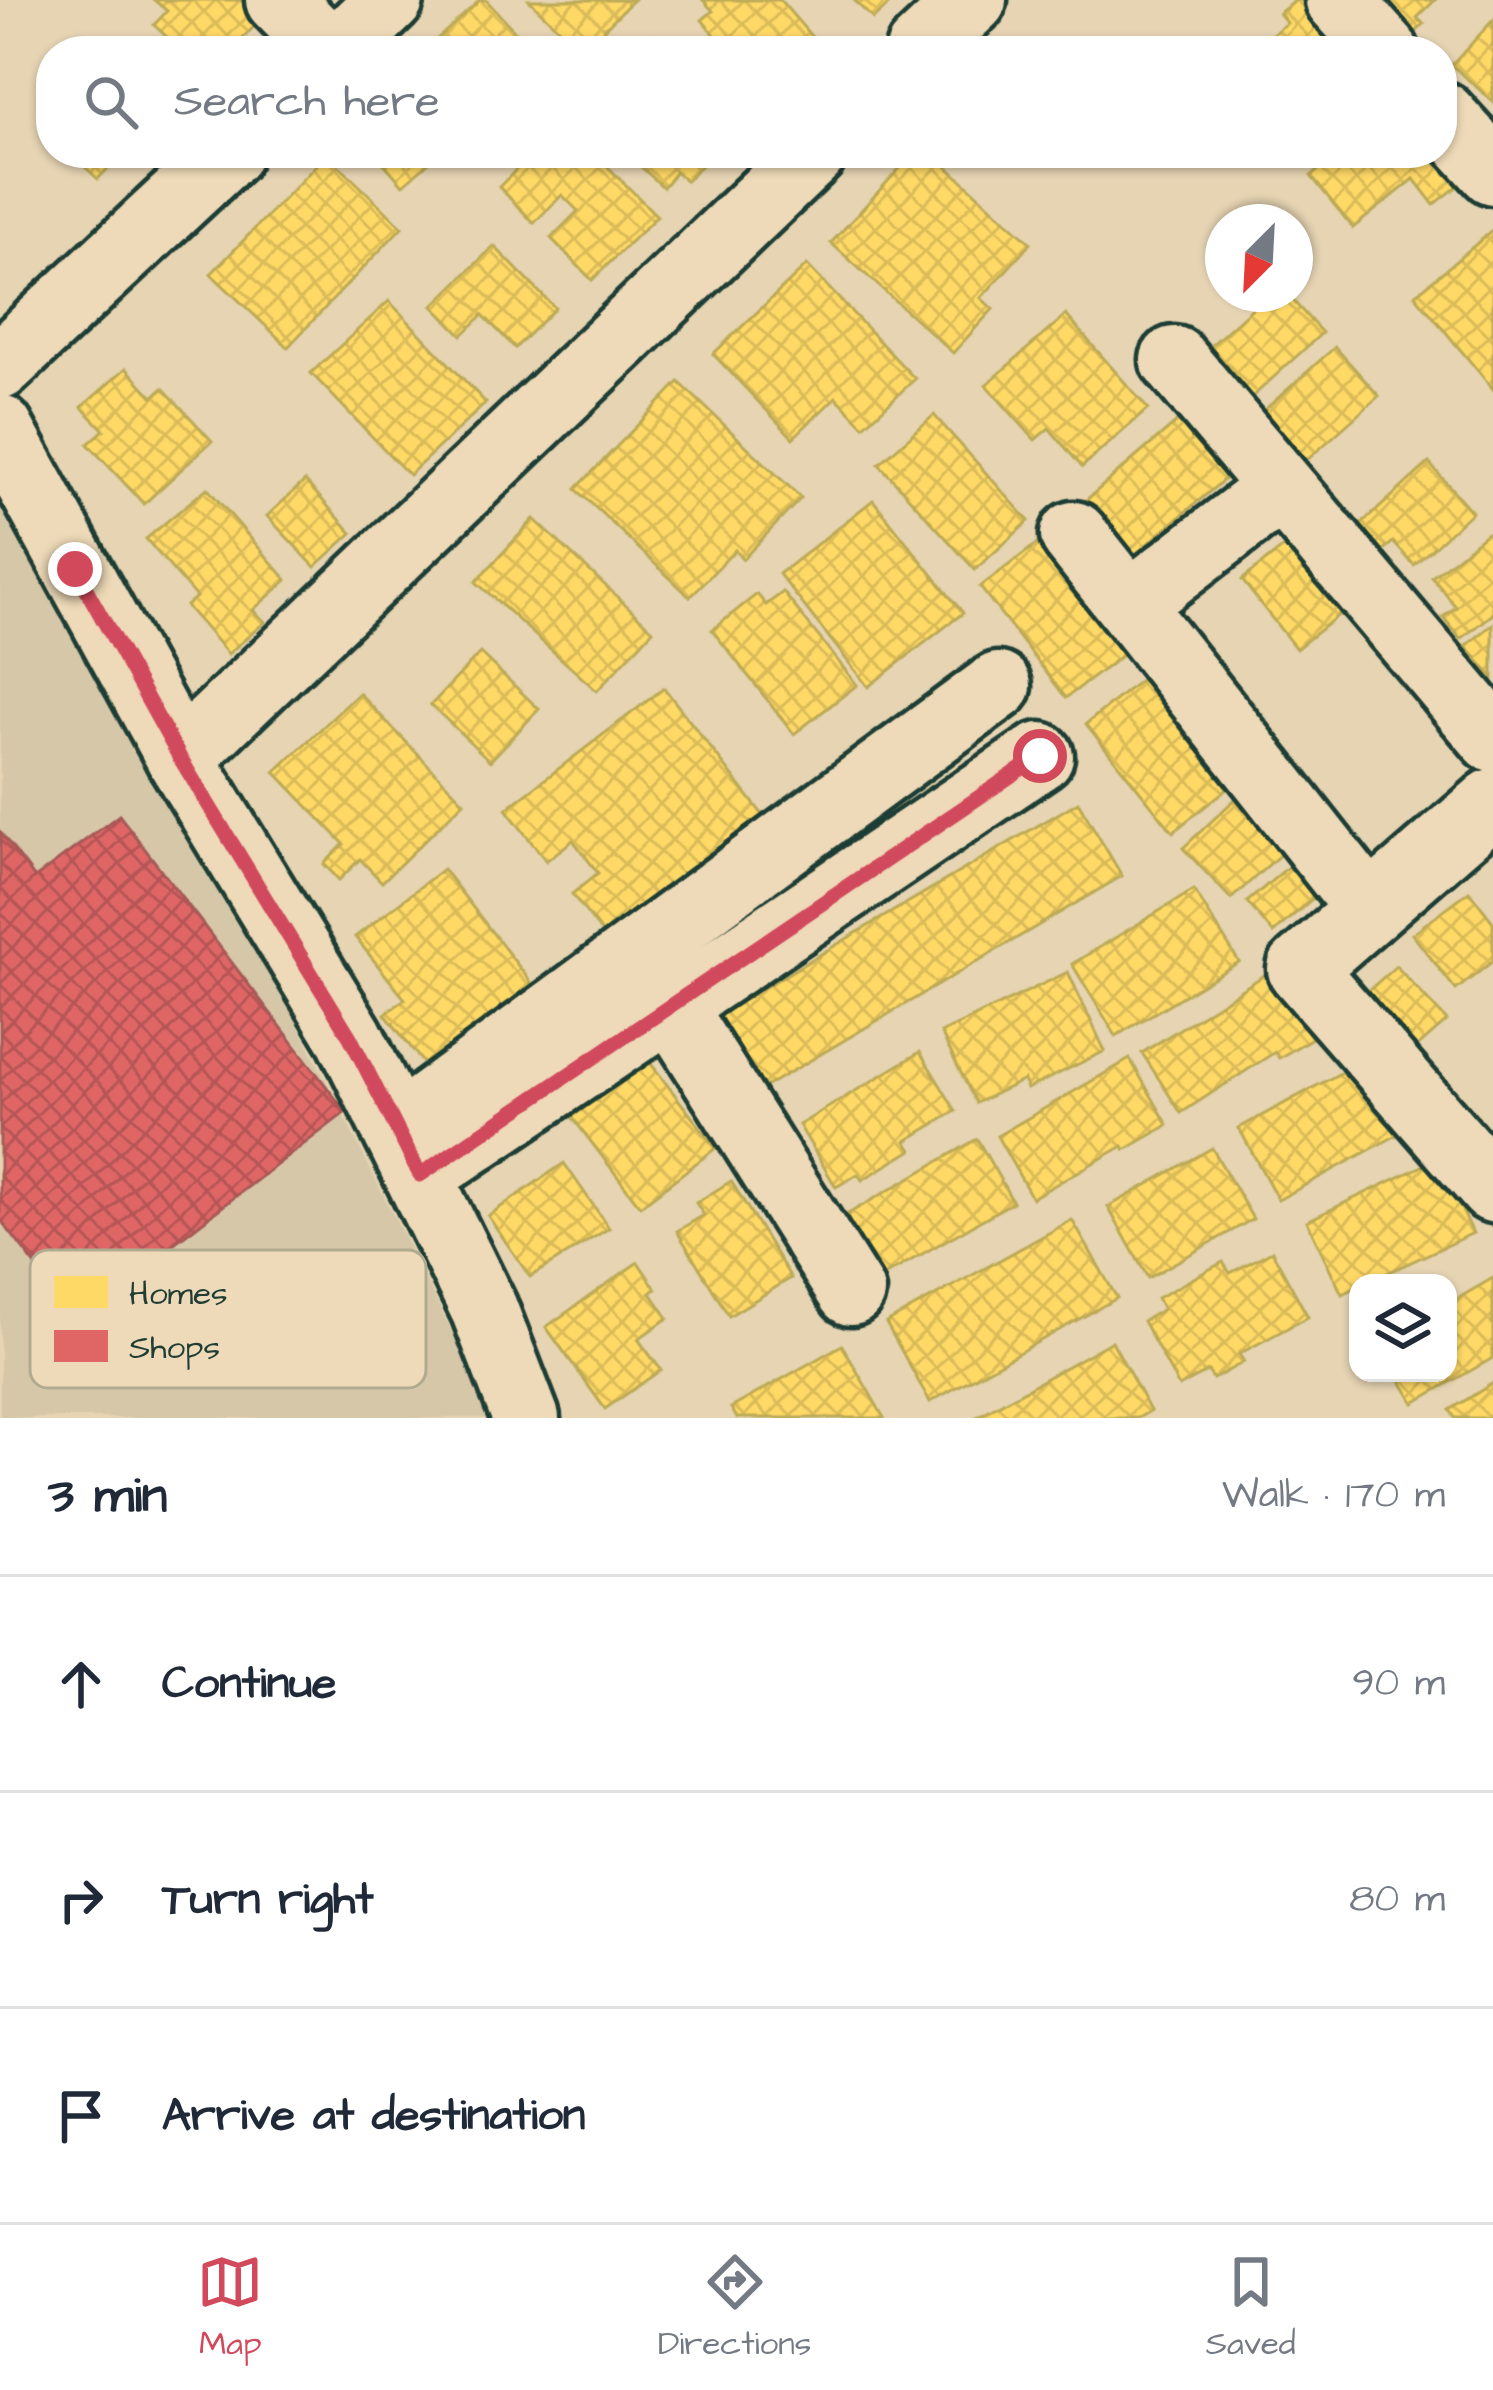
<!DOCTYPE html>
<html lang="en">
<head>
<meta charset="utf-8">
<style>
	body { margin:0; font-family:"Architects Daughter",sans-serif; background:#f6f6f7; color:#1f2937 }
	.controls { position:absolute; right:36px; bottom:36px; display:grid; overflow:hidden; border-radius:24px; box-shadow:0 3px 9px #0004 }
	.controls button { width:108px; height:108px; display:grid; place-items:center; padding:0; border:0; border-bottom:3px solid #e0e1e3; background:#fff; color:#1f2937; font:60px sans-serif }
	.compass { position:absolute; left:1205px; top:204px; width:108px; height:108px; border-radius:50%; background:#fff; box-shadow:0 3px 9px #0004; rotate:204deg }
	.stop { position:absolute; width:36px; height:36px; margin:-27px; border:9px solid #d1495b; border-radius:50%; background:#fff }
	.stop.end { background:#d1495b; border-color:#fff; box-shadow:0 3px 12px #0008 }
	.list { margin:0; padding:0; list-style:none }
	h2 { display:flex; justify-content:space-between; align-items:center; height:156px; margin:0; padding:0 48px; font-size:51px }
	h2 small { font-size:39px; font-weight:400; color:#747a83 }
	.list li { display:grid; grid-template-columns:78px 1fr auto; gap:36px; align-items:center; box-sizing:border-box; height:216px; padding:0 48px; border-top:3px solid #e0e1e3 }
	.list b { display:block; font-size:45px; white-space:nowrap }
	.list em { font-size:39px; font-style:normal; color:#747a83 }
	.icon { flex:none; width:66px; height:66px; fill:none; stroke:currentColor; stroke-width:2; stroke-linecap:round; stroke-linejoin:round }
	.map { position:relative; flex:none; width:1493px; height:1418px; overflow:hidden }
	.search { position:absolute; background:#fff; box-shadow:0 3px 9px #0004; left:36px; right:36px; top:36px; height:132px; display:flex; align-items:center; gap:30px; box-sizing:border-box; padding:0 42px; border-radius:48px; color:#747a83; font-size:45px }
	.sheet { height:804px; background:#fff }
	nav { display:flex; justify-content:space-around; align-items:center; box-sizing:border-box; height:168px; border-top:3px solid #e0e1e3; background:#fff; font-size:33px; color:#747a83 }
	nav a { display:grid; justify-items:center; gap:6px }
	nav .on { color:#d1495b }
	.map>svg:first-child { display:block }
</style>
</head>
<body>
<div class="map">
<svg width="1493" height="1418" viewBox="0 0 1493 1418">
	<defs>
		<pattern id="homes-cross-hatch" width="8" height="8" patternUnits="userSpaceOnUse" patternTransform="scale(3)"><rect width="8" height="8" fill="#ffd966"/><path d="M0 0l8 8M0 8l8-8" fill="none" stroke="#dabb59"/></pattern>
		<pattern id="shops-cross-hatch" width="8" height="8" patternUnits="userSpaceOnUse" patternTransform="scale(3)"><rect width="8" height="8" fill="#e06666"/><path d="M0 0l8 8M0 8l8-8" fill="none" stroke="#b55555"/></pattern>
	</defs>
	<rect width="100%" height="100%" fill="#e6d4b3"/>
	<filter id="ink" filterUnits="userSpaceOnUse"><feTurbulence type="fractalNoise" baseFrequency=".00833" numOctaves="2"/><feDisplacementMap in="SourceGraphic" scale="24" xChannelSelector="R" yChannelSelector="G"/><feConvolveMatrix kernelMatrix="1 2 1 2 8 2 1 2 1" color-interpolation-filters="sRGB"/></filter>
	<g filter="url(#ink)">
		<path fill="#d6c7a8" d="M0,428L284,997L495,1418H0Z"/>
		<g fill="url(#homes-cross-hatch)" stroke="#bcaa57" stroke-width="3">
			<path d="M154,0H245L263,17L231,51H182L154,25L167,11Z"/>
			<path d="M480,0H486L533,51H438L432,44Z"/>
			<path d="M529,0H633L582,51Z"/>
			<path d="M703,0H780L824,51H729L702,20L713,11Z"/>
			<path d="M854,0H894L873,19Z"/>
			<path d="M1296,0H1318L1358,51H1251L1287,23L1279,13Z"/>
			<path d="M1375,0H1435L1417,18L1424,24L1412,36Z"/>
			<path d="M1493,20V102L1452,65Z"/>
			<path d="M653,34L671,51H637Z"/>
			<path d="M70,153H123L98,179Z"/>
			<path d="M375,153H439L403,185Z"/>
			<path d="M533,153H594L657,216L592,280L551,238L578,211L562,195L534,223L499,187Z"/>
			<path d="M626,153H713L686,181L676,172L663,187Z"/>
			<path d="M914,153H932L1031,243L981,298L993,309L953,353L831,243Z"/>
			<path d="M1340,153H1442L1468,178L1434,205L1414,179L1353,228L1311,176Z"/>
			<path d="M327,154L402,227L288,347L211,274Z"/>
			<path d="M1493,230V389L1415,295Z"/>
			<path d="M494,246L555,308L515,348L483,315L462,335L433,306Z"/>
			<path d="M807,265L915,379L864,426L836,397L793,438L713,354Z"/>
			<path d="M1268,294H1287L1322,333L1252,397L1208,348Z"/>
			<path d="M389,301L486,403L409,475L311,373Z"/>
			<path d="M1066,315L1148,409L1082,467L1049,428L1035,440L986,385Z"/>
			<path d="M1335,347L1379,396L1306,461L1261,413Z"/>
			<path d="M126,368L153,397L163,388L212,441L144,504L88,444L104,430L82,407Z"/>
			<path d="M679,382L801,498L743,559L735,550L690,597L576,489Z"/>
			<path d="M934,415L1029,521L975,570L879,464Z"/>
			<path d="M1185,415L1233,472L1125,563L1078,507Z"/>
			<path d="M1429,463L1472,512L1414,565L1393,542L1381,552L1358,527Z"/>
			<path d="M305,481L352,533L315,567L267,516Z"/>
			<path d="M207,488L287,580L253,610L265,622L228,654L186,606L196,597L146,539Z"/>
			<path d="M873,500L963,613L868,687L779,574Z"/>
			<path d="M534,519L653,630L597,691L476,582Z"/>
			<path d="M1051,533L1137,644L1066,698L980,587Z"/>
			<path d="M1301,533L1355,602L1296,649L1242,580Z"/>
			<path d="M1487,533L1493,540V614L1461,639L1443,617L1456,607L1432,577Z"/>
			<path d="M783,592L857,685L794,734L712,630L757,594L766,605Z"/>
			<path d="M1493,624V678L1466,646Z"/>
			<path d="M480,653L539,709L490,761L431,705Z"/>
			<path d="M1150,672L1237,781L1173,832L1086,724Z"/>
			<path d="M664,688L773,828L615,950L572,894L598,873L573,840L546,861L506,809Z"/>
			<path d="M359,693L464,802L382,882L360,859L339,880L324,864L344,844L275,772Z"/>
			<path d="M1247,788L1295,841L1231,899L1183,848Z"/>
			<path d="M1078,802L1122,876L755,1093L711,1019Z"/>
			<path d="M1303,854L1329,884L1273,933L1247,902Z"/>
			<path d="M443,869L547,1003L441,1086L385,1014L405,999L355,937Z"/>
			<path d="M1194,890L1239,962L1116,1036L1072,964Z"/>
			<path d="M1469,891L1493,922V961L1456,990L1412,934Z"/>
			<path d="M1396,966L1447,1021L1415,1049L1366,993Z"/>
			<path d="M1068,972L1105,1051L1027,1089L1024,1080L976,1103L941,1033Z"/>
			<path d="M1269,972L1312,1038L1279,1058L1275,1052L1181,1113L1142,1053Z"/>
			<path d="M920,1052L956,1111L906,1141L912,1150L862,1180L858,1174L836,1187L799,1125Z"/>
			<path d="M1130,1059L1168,1125L1125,1150L1123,1146L1032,1198L997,1136Z"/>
			<path d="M648,1060L716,1148L640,1206L572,1117Z"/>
			<path d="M1357,1064L1397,1135L1278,1200L1239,1128Z"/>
			<path d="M977,1139L1013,1202L882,1277L846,1215Z"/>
			<path d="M1212,1148L1253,1219L1148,1278L1108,1207Z"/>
			<path d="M1437,1159L1473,1233L1366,1283H1358V1287L1342,1294L1307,1221Z"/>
			<path d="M564,1163L609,1228L530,1277L488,1216Z"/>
			<path d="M731,1181L791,1278L729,1316L677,1231L704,1215L696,1203Z"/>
			<path d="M1072,1220L1117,1298L930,1402L886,1323Z"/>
			<path d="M1272,1251L1308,1317L1239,1354L1244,1362L1213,1379L1208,1371L1179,1387L1143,1321L1163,1309L1157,1298L1223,1262L1230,1273Z"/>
			<path d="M638,1262L656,1289L651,1293L668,1318L638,1339L661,1370L605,1409L546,1327Z"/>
			<path d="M1493,1278V1358L1414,1403L1396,1373H1448V1304Z"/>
			<path d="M1112,1341L1150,1411L1138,1418H975Z"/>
			<path d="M842,1345L884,1418H737L731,1408Z"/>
			<path d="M1493,1383V1418H1455L1450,1410Z"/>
		</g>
		<path fill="url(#shops-cross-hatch)" stroke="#a65a57" stroke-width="3" d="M119,815L346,1112L76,1318L0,1219V832L35,878Z"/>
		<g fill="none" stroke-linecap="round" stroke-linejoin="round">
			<g stroke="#1f3d34" stroke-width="75">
				<g id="minor">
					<path d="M279,0L329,51"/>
					<path d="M1339,0L1385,51"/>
					<path d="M337,51L390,0"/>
					<path d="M919,51L973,0"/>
					<path d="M1442,115L1493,171"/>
					<path d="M1174,360L1493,738"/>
					<path d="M0,366L228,153"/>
					<path d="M0,429L180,758L350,1037L484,1309L526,1418"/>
					<path d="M1074,535L1369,909"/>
					<path d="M1130,604L1281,488"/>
					<path d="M180,758L813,153"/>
					<path d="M1493,802L1301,969L1493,1189"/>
					<path d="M670,1005L851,1292"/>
					<path d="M397,1129L998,686"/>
					<path d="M420,1175L1040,756"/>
				</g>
			</g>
			<use href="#minor" stroke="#eedab8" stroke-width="66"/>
		</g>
	</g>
	<g fill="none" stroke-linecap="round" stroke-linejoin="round" filter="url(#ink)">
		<path stroke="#d1495b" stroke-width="15" d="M75,569L180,758L350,1037L420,1175L1040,756"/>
	</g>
	<rect x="30" y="1250" width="396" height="138" rx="18" fill="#eedab8" stroke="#b0ab90" stroke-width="3"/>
	<rect x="54" y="1276" width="54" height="32" fill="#ffd966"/>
	<rect x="54" y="1330" width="54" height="32" fill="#e06666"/>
	<g font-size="33" fill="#1f3d34">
		<text x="129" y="1304">Homes</text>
		<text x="129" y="1358">Shops</text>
	</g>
</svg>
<div class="controls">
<button><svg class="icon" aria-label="layers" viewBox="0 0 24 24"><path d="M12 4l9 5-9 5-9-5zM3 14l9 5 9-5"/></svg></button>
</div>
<svg class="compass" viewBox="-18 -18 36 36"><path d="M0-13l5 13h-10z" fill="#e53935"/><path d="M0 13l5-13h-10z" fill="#747a83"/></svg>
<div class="stop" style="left:1040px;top:756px"></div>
<div class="stop end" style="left:75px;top:569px"></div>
<div class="search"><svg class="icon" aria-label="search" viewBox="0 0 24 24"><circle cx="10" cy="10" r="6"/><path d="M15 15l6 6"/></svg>Search here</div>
</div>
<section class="sheet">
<h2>3 min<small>Walk · 170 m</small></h2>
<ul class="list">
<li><svg class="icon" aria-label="ahead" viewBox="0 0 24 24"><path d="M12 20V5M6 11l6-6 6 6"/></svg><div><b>Continue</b></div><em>90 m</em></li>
<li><svg class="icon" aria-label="right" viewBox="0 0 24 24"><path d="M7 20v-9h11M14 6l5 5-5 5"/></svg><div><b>Turn right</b></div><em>80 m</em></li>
<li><svg class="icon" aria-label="arrive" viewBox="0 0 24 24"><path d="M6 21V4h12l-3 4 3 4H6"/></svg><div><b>Arrive at destination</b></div></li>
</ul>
</section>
<nav>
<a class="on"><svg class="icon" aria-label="map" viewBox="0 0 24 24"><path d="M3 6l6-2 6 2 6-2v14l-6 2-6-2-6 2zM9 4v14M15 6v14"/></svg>Map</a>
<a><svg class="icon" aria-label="directions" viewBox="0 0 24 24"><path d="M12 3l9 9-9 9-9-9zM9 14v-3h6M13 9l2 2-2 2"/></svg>Directions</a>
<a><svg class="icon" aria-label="saved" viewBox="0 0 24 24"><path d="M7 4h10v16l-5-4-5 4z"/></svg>Saved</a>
</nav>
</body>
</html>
